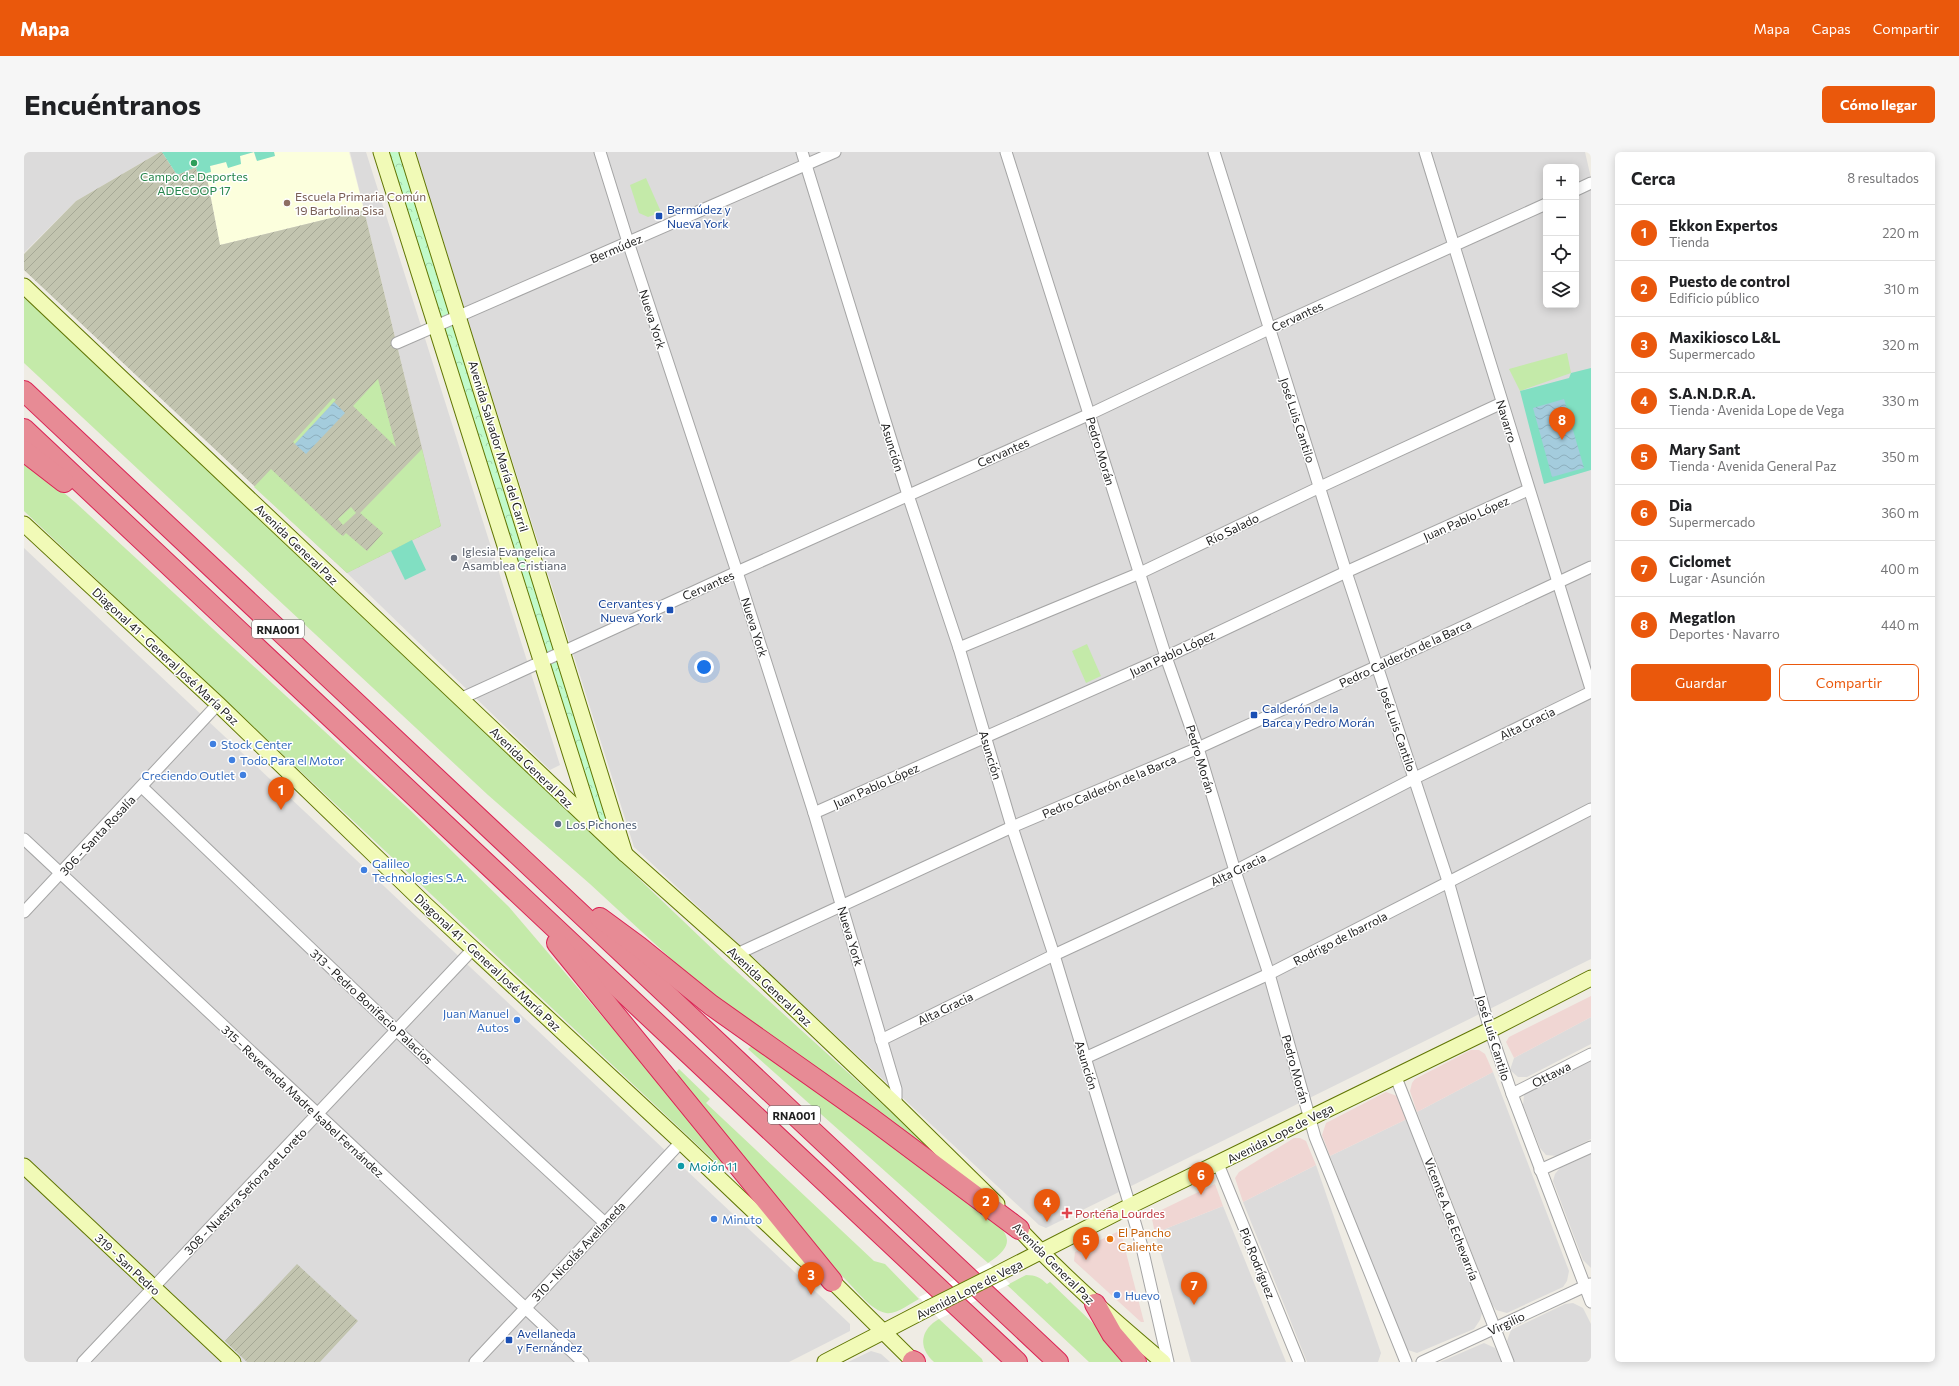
<!DOCTYPE html>
<html lang="es">
<head>
<meta charset="utf-8">
<style>
	body { margin:0; font-family:Commissioner,sans-serif; background:#f6f6f6; color:#202124 }
	.controls { position:absolute; right:12px; top:12px; display:grid; overflow:hidden; border-radius:6px; box-shadow:0 2px 10px #0003 }
	.controls button { width:36px; height:36px; display:grid; place-items:center; padding:0; border:0; border-bottom:1px solid #e0e0e0; background:#fff; color:#202124; font:20px sans-serif }
	.you { position:absolute; left:680px; top:515px; width:14px; height:14px; margin:-10px; border:3px solid #fff; border-radius:50%; background:#1a73e8; box-shadow:0 0 0 6px #1a73e833 }
	.badge { display:grid; place-items:center; width:26px; height:26px; border-radius:50%; background:#ea580c; color:#fff; font-size:13px; font-weight:700 }
	.pin { position:absolute; translate:-50% -33px; filter:drop-shadow(0 1px 2px #0008) }
	.pin::after { content:''; position:absolute; top:21px; width:14px; height:12px; background:inherit; clip-path:polygon(0 0,100% 0,50% 100%) }
	.list { margin:0; padding:0; list-style:none }
	h2 { display:flex; justify-content:space-between; align-items:center; height:52px; margin:0; padding:0 16px; font-size:17px }
	h2 small { font-size:13px; font-weight:400; color:#757577 }
	.list li { display:grid; grid-template-columns:26px 1fr auto; gap:12px; align-items:center; box-sizing:border-box; height:56px; padding:0 16px; border-top:1px solid #e0e0e0 }
	.list b { display:block; font-size:15px; white-space:nowrap }
	.list p { margin:0; font-size:13px; white-space:nowrap; color:#757577 }
	.list em { font-size:13px; font-style:normal; color:#757577 }
	.actions { display:flex; gap:8px; padding:12px 16px }
	.actions a { flex:1; padding:9px 0; border:1px solid #ea580c; border-radius:6px; text-align:center; font-size:14px; color:#ea580c }
	.actions .main { background:#ea580c; color:#fff }
	.icon { flex:none; width:22px; height:22px; fill:none; stroke:currentColor; stroke-width:2; stroke-linecap:round; stroke-linejoin:round }
	.map { position:relative; flex:none; width:1567px; height:1210px; overflow:hidden; border-radius:6px }
	header { display:flex; align-items:center; gap:24px; box-sizing:border-box; height:56px; padding:0 20px; background:#ea580c; color:#fff }
	header strong { font-size:19px }
	nav { display:flex; gap:22px; margin-inline-start:auto; font-size:14px }
	.intro { display:flex; align-items:center; justify-content:space-between; box-sizing:border-box; height:96px; padding:0 24px }
	h1 { margin:0; font-size:28px }
	.button { padding:10px 18px; border-radius:6px; background:#ea580c; color:#fff; font-size:14px; font-weight:700 }
	main { display:flex; gap:24px; padding:0 24px }
	aside { flex:1; background:#fff; border-radius:6px; box-shadow:0 2px 10px #0003 }
	.map>svg:first-child { display:block }
</style>
</head>
<body>
<header>
<strong>Mapa</strong>
<nav><a>Mapa</a><a>Capas</a><a>Compartir</a></nav>
</header>
<div class="intro"><h1>Encuéntranos</h1><a class="button">Cómo llegar</a></div>
<main>
<div class="map">
<svg width="1567" height="1210" viewBox="0 0 1567 1210">
	<defs>
		<pattern id="construction-furrows" width="10" height="10" patternUnits="userSpaceOnUse"><rect width="10" height="10" fill="#c2c4af"/><path d="M-1 1l2-2M0 10L10 0M9 11l2-2" fill="none" stroke="#a6a896"/></pattern>
		<pattern id="park-crowns" width="20" height="18" patternUnits="userSpaceOnUse"><rect width="20" height="18" fill="#c1faca"/><path d="M2 6a3 3 0 1 1 6 0M12 15a3 3 0 1 1 6 0" fill="none" stroke="#a5d6ad"/></pattern>
		<pattern id="water-waves" width="16" height="10" patternUnits="userSpaceOnUse"><rect width="16" height="10" fill="#a4ccdd"/><path d="M0 5q4-4 8 0t8 0" fill="none" stroke="#8dafbd"/></pattern>
	</defs>
	<rect width="100%" height="100%" fill="#efece4"/>
	<g fill="#dcdbdb" fill-rule="evenodd">
		<path d="M0,0H136L52,49L0,101Z"/>
		<path d="M326,0H342L536,613L526,618L323,421L417,374Z"/>
		<path d="M391,0H1561L1567,26V807L1022,1076L1015,1073L610,695ZM1522,15H1552V153H1522Z"/>
		<path d="M0,396L826,1172V1179L765,1210H0Z"/>
		<path d="M1567,865V892L1503,925H1494L1486,918L1490,906Z"/>
		<path d="M1567,907V987L1533,1004L1522,1003L1516,996L1499,953L1500,943L1502,940Z"/>
		<path d="M1469,920L1545,1119L1543,1129L1539,1135L1483,1161L1472,1158L1468,1152L1393,960Z"/>
		<path d="M1383,967L1458,1161L1456,1168L1450,1177L1393,1201L1384,1198L1379,1192L1306,1004Z"/>
		<path d="M1567,1002V1116L1559,1108L1529,1029L1531,1022L1536,1016Z"/>
		<path d="M1292,1013L1357,1201L1354,1210H1283L1219,1050Z"/>
		<path d="M1199,1054L1262,1210H1167L1131,1081Z"/>
		<path d="M1549,1151L1559,1156L1567,1172V1210H1490L1483,1189L1487,1178L1541,1152Z"/>
		<path d="M1460,1191L1471,1196L1478,1210H1416Z"/>
		<path d="M847,1199L857,1202L866,1210H824Z"/>
	</g>
	<g fill="#f0d6d3">
		<path d="M1567,844V865L1490,906L1482,890L1485,885Z"/>
		<path d="M1447,898H1455L1461,902L1469,920L1393,960L1386,939L1388,931L1391,927Z"/>
		<path d="M1362,940L1373,944L1383,967L1306,1004L1298,983L1302,971Z"/>
		<path d="M1270,986H1276L1282,989L1292,1013L1219,1050L1211,1026L1215,1020Z"/>
		<path d="M1191,1032L1199,1054L1131,1081L1128,1067L1129,1062Z"/>
		<path d="M1093,1080L1097,1081L1120,1170H1117L1050,1109L1051,1100Z"/>
	</g>
	<path fill="#fcffdd" d="M230,0L232,8L251,4L250,0H325L340,58L196,93L182,21L187,20L186,14L202,10L217,12L216,4Z"/>
	<g fill="url(#construction-furrows)">
		<path d="M136,0H138L153,23L172,15L174,23L182,21L196,93L340,58L417,374L323,421L0,118V102L52,49Z"/>
		<path d="M273,1112L334,1169L296,1210H223L201,1189Z"/>
	</g>
	<g fill="#c4eaa9">
		<path d="M622,26L637,60L624,65L615,61L606,33Z"/>
		<path d="M0,146L24,167L253,381L700,808L907,996L903,1001L710,858L656,815L566,732L464,643L0,211Z"/>
		<path d="M1543,201L1547,221L1496,239L1485,217Z"/>
		<path d="M354,227L372,295L329,254Z"/>
		<path d="M309,246L312,248L271,292L269,290Z"/>
		<path d="M398,297L417,374L323,421L230,335L247,317L315,381L319,384L322,381L343,399L359,381L336,361Z"/>
		<path d="M0,307L52,351L385,657L485,755L704,1012L700,1018L0,359Z"/>
		<path d="M327,355L332,361L319,373L314,367Z"/>
		<path d="M1063,492L1077,524L1062,531L1048,499Z"/>
		<path d="M730,892L959,1057C980,1079 998,1089 964,1111L724,897Z"/>
		<path d="M655,917L686,947L682,951L850,1109L861,1112L895,1147C887,1151 872,1163 862,1161C847,1158 834,1140 823,1129C760,1066 707,992 651,922Z"/>
		<path d="M1002,1123C1012,1123 1017,1126 1023,1132L1026,1130L1076,1178L1102,1210H1065L983,1133Z"/>
		<path d="M915,1167L958,1207L959,1210H910C893,1195 897,1177 915,1167Z"/>
	</g>
	<path fill="url(#park-crowns)" d="M357,0H383L602,703L568,672Z"/>
	<g fill="#81dfc2">
		<path d="M138,0H250L251,4L233,9L230,0L216,4L217,12L204,16L202,10L186,14L187,20L174,23L172,15L153,23Z"/>
		<path d="M1567,216V318L1520,332L1496,239L1545,226L1547,221Z"/>
		<path d="M388,388L402,418L381,428L367,399Z"/>
	</g>
	<g fill="url(#water-waves)">
		<path d="M1540,247L1560,316L1528,325L1509,256Z"/>
		<path d="M310,250L321,261L282,302L271,292Z"/>
	</g>
	<path fill="#fff" d="M965,1111L986,1132L915,1167L895,1145Z"/>
	<g fill="none" stroke-linecap="round" stroke-linejoin="round">
		<g stroke="#a5a5a5" stroke-width="13">
			<g id="street">
				<path d="M576,0L604,90L713,420L790,661L872,937V953"/>
				<path d="M778,0L884,343L935,496L988,675L1030,803L1106,1054L1117,1091L1144,1210"/>
				<path d="M982,0L1142,505L1174,596L1211,719L1245,822L1291,985L1382,1210"/>
				<path d="M1190,0L1322,420L1424,729L1466,878L1488,942L1567,1150"/>
				<path d="M1401,0L1567,537"/>
				<path d="M1552,38L1567,31"/>
				<path d="M373,191L811,0"/>
				<path d="M935,496L1116,421L1296,335L1478,251"/>
				<path d="M436,547L713,420L1066,262L1245,177L1522,52"/>
				<path d="M118,635L372,878L581,1071"/>
				<path d="M790,661L1142,505L1322,420L1504,338"/>
				<path d="M0,687L559,1210"/>
				<path d="M0,760L194,552"/>
				<path d="M713,802L988,675L1174,596L1389,498L1567,415"/>
				<path d="M857,888L1030,803L1211,719L1391,626L1567,540"/>
				<path d="M1061,906L1245,822L1567,657"/>
				<path d="M1371,923L1484,1210"/>
				<path d="M1488,942L1567,902"/>
				<path d="M1194,1012L1275,1210"/>
				<path d="M1516,1018L1567,995"/>
				<path d="M59,1210L449,797"/>
				<path d="M451,1210L657,990"/>
				<path d="M1398,1210L1566,1132"/>
			</g>
		</g>
		<g stroke="#617604" stroke-width="17">
			<g id="secondary">
				<path d="M357,0L568,670"/>
				<path d="M383,0L601,702"/>
				<path d="M0,134L602,703L713,802L872,953L973,1052"/>
				<path d="M0,372L194,552L402,753L657,990L779,1106L808,1129L890,1210"/>
				<path d="M0,1014L209,1210"/>
				<path d="M988,1069C1034,1120 1086,1165 1139,1210"/>
				<path d="M975,1121L1106,1054L1466,878L1567,826"/>
				<path d="M801,1210L905,1156"/>
			</g>
		</g>
		<g stroke="#db2354" stroke-width="22">
			<g id="highway">
				<path d="M0,239L1034,1210"/>
				<path d="M0,277L993,1210"/>
				<path d="M0,299L40,330"/>
				<path d="M576,766L614,794L687,853L848,967L995,1077"/>
				<path d="M533,791L808,1129"/>
				<path d="M1071,1152L1088,1182L1112,1210"/>
				<path d="M889,1209L891,1210"/>
			</g>
		</g>
		<use href="#street" stroke="#fff" stroke-width="11"/>
		<use href="#secondary" stroke="#f1fab7" stroke-width="15"/>
		<use href="#highway" stroke="#e78b95" stroke-width="20"/>
		<g stroke="#617604" stroke-width="17" stroke-linecap="butt">
			<path id="secondary-bridge" d="M905,1156L975,1121"/>
		</g>
		<use href="#secondary-bridge" stroke="#f1fab7" stroke-width="15"/>
	</g>
	<circle fill="#2e9e5b" stroke="#fff" stroke-width="1.5" cx="170" cy="11" r="4"/>
	<circle fill="#8d6e63" stroke="#fff" stroke-width="1.5" cx="263" cy="51" r="4"/>
	<g fill="#1a4fb4" stroke="#fff" stroke-width="1.5">
		<rect x="631" y="60" width="8" height="8" rx="2"/>
		<rect x="642" y="454" width="8" height="8" rx="2"/>
		<rect x="1226" y="559" width="8" height="8" rx="2"/>
		<rect x="481" y="1184" width="8" height="8" rx="2"/>
	</g>
	<circle fill="#6b7280" stroke="#fff" stroke-width="1.5" cx="430" cy="406" r="4"/>
	<g fill="#3f7fe0" stroke="#fff" stroke-width="1.5">
		<circle cx="189" cy="592" r="4"/>
		<circle cx="208" cy="608" r="4"/>
		<circle cx="219" cy="623" r="4"/>
		<circle cx="340" cy="718" r="4"/>
		<circle cx="493" cy="868" r="4"/>
		<circle cx="690" cy="1067" r="4"/>
		<circle cx="1093" cy="1143" r="4"/>
	</g>
	<circle fill="#5c6f8a" stroke="#fff" stroke-width="1.5" cx="534" cy="672" r="4"/>
	<circle fill="#0f9aa8" stroke="#fff" stroke-width="1.5" cx="657" cy="1014" r="4"/>
	<path fill="#e0444e" stroke="#fff" stroke-width="1.5" d="M1041 1055h4v4h4v4h-4v4h-4v-4h-4v-4h4z"/>
	<circle fill="#e8710a" stroke="#fff" stroke-width="1.5" cx="1086" cy="1087" r="4"/>
	<g text-anchor="middle" dominant-baseline="central" stroke-width="3" stroke-linejoin="round" paint-order="stroke">
		<g fill="#fff" stroke="#626262" stroke-width="1">
			<rect x="228" y="468" width="52" height="18" rx="3"/>
			<rect x="744" y="954" width="52" height="18" rx="3"/>
		</g>
		<g font-size="11" font-weight="bold" fill="#1e1e1e">
			<text x="254" y="477">RNA001</text>
			<text x="770" y="963">RNA001</text>
		</g>
		<g font-size="12" fill="#27864d" stroke="#fff">
			<text x="170" y="24">Campo de Deportes<tspan x="170" dy="14">ADECOOP 17</tspan></text>
		</g>
		<g font-size="12" fill="#785e54" stroke="#fff" text-anchor="start">
			<text x="271" y="44">Escuela Primaria Común<tspan x="271" dy="14">19 Bartolina Sisa</tspan></text>
		</g>
		<g font-size="12" fill="#164399" stroke="#fff" text-anchor="start">
			<text x="643" y="57">Bermúdez y<tspan x="643" dy="14">Nueva York</tspan></text>
			<text x="638" y="451" text-anchor="end">Cervantes y<tspan x="638" dy="14">Nueva York</tspan></text>
			<text x="1238" y="556">Calderón de la<tspan x="1238" dy="14">Barca y Pedro Morán</tspan></text>
			<text x="493" y="1181">Avellaneda<tspan x="493" dy="14">y Fernández</tspan></text>
		</g>
		<g font-size="12" fill="#1e1e1e" stroke="#fff">
			<text transform="translate(592 96) rotate(-23)">Bermúdez</text>
			<text transform="translate(1273 164) rotate(-25)">Cervantes</text>
			<text transform="translate(629 167) rotate(72)">Nueva York</text>
			<text transform="translate(1274 268) rotate(72)">José Luis Cantilo</text>
			<text transform="translate(1483 269) rotate(73)">Navarro</text>
			<text transform="translate(475 294) rotate(73)">Avenida Salvador María del Carril</text>
			<text transform="translate(869 295) rotate(73)">Asunción</text>
			<text transform="translate(1077 299) rotate(73)">Pedro Morán</text>
			<text transform="translate(979 300) rotate(-24)">Cervantes</text>
			<text transform="translate(1442 366) rotate(-24)">Juan Pablo López</text>
			<text transform="translate(1208 377) rotate(-26)">Río Salado</text>
			<text transform="translate(273 392) rotate(44)">Avenida General Paz</text>
			<text transform="translate(684 433) rotate(-24)">Cervantes</text>
			<text transform="translate(731 475) rotate(72)">Nueva York</text>
			<text transform="translate(1148 501) rotate(-25)">Juan Pablo López</text>
			<text transform="translate(1381 501) rotate(-25)">Pedro Calderón de la Barca</text>
			<text transform="translate(142 504) rotate(43)">Diagonal 41 - General José María Paz</text>
			<text transform="translate(1503 571) rotate(-26)">Alta Gracia</text>
			<text transform="translate(1374 577) rotate(71)">José Luis Cantilo</text>
			<text transform="translate(967 603) rotate(73)">Asunción</text>
			<text transform="translate(1177 607) rotate(73)">Pedro Morán</text>
			<text transform="translate(508 615) rotate(44)">Avenida General Paz</text>
			<text transform="translate(852 633) rotate(-24)">Juan Pablo López</text>
			<text transform="translate(1085 634) rotate(-23)">Pedro Calderón de la Barca</text>
			<text transform="translate(73 683) rotate(-47)">306 - Santa Rosalía</text>
			<text transform="translate(1214 717) rotate(-26)">Alta Gracia</text>
			<text transform="translate(827 784) rotate(73)">Nueva York</text>
			<text transform="translate(1316 786) rotate(-27)">Rodrigo de Ibarrola</text>
			<text transform="translate(464 810) rotate(43)">Diagonal 41 - General José María Paz</text>
			<text transform="translate(746 834) rotate(43)">Avenida General Paz</text>
			<text transform="translate(348 854) rotate(43)">313 - Pedro Bonifacio Palacios</text>
			<text transform="translate(921 856) rotate(-26)">Alta Gracia</text>
			<text transform="translate(1470 886) rotate(73)">José Luis Cantilo</text>
			<text transform="translate(1063 913) rotate(73)">Asunción</text>
			<text transform="translate(1272 917) rotate(74)">Pedro Morán</text>
			<text transform="translate(1527 922) rotate(-27)">Ottawa</text>
			<text transform="translate(279 949) rotate(43)">315 - Reverenda Madre Isabel Fernández</text>
			<text transform="translate(1256 981) rotate(-27)">Avenida Lope de Vega</text>
			<text transform="translate(221 1039) rotate(-46)">308 - Nuestra Señora de Loreto</text>
			<text transform="translate(1428 1067) rotate(69)">Vicente A. de Echevarría</text>
			<text transform="translate(554 1099) rotate(-47)">310 - Nicolás Avellaneda</text>
			<text transform="translate(1030 1111) rotate(45)">Avenida General Paz</text>
			<text transform="translate(1234 1111) rotate(68)">Pio Rodríguez</text>
			<text transform="translate(104 1112) rotate(43)">319 - San Pedro</text>
			<text transform="translate(945 1137) rotate(-27)">Avenida Lope de Vega</text>
			<text transform="translate(1482 1171) rotate(-25)">Virgilio</text>
		</g>
		<g font-size="12" fill="#5b616d" stroke="#fff" text-anchor="start">
			<text x="438" y="399">Iglesia Evangelica<tspan x="438" dy="14">Asamblea Cristiana</tspan></text>
		</g>
		<g font-size="12" fill="#366cbe" stroke="#fff" text-anchor="start">
			<text x="197" y="592">Stock Center</text>
			<text x="216" y="608">Todo Para el Motor</text>
			<text x="211" y="623" text-anchor="end">Creciendo Outlet</text>
			<text x="348" y="711">Galileo<tspan x="348" dy="14">Technologies S.A.</tspan></text>
			<text x="485" y="861" text-anchor="end">Juan Manuel<tspan x="485" dy="14">Autos</tspan></text>
			<text x="698" y="1067">Minuto</text>
			<text x="1101" y="1143">Huevo</text>
		</g>
		<g font-size="12" fill="#4e5e75" stroke="#fff" text-anchor="start">
			<text x="542" y="672">Los Pichones</text>
		</g>
		<g font-size="12" fill="#0d838f" stroke="#fff" text-anchor="start">
			<text x="665" y="1014">Mojón 11</text>
		</g>
		<g font-size="12" fill="#be3a42" stroke="#fff" text-anchor="start">
			<text x="1051" y="1061">Porteña Lourdes</text>
		</g>
		<g font-size="12" fill="#c56008" stroke="#fff" text-anchor="start">
			<text x="1094" y="1080">El Pancho<tspan x="1094" dy="14">Caliente</tspan></text>
		</g>
	</g>
</svg>
<div class="controls">
<button>+</button>
<button>−</button>
<button><svg class="icon" aria-label="locate" viewBox="0 0 24 24"><circle cx="12" cy="12" r="6"/><path d="M12 2v4M12 18v4M2 12h4M18 12h4"/></svg></button>
<button><svg class="icon" aria-label="layers" viewBox="0 0 24 24"><path d="M12 4l9 5-9 5-9-5zM3 14l9 5 9-5"/></svg></button>
</div>
<div class="you"></div>
<div class="pin badge" style="left:257px;top:658px">1</div>
<div class="pin badge" style="left:962px;top:1069px">2</div>
<div class="pin badge" style="left:787px;top:1143px">3</div>
<div class="pin badge" style="left:1023px;top:1070px">4</div>
<div class="pin badge" style="left:1062px;top:1108px">5</div>
<div class="pin badge" style="left:1177px;top:1043px">6</div>
<div class="pin badge" style="left:1170px;top:1153px">7</div>
<div class="pin badge" style="left:1538px;top:288px">8</div>
</div>
<aside>
<h2>Cerca<small>8 resultados</small></h2>
<ul class="list">
<li><span class="badge">1</span><div><b>Ekkon Expertos</b><p>Tienda</p></div><em>220 m</em></li>
<li><span class="badge">2</span><div><b>Puesto de control</b><p>Edificio público</p></div><em>310 m</em></li>
<li><span class="badge">3</span><div><b>Maxikiosco L&amp;L</b><p>Supermercado</p></div><em>320 m</em></li>
<li><span class="badge">4</span><div><b>S.A.N.D.R.A.</b><p>Tienda · Avenida Lope de Vega</p></div><em>330 m</em></li>
<li><span class="badge">5</span><div><b>Mary Sant</b><p>Tienda · Avenida General Paz</p></div><em>350 m</em></li>
<li><span class="badge">6</span><div><b>Dia</b><p>Supermercado</p></div><em>360 m</em></li>
<li><span class="badge">7</span><div><b>Ciclomet</b><p>Lugar · Asunción</p></div><em>400 m</em></li>
<li><span class="badge">8</span><div><b>Megatlon</b><p>Deportes · Navarro</p></div><em>440 m</em></li>
</ul>
<div class="actions"><a class="main">Guardar</a><a>Compartir</a></div>
</aside>
</main>
</body>
</html>
